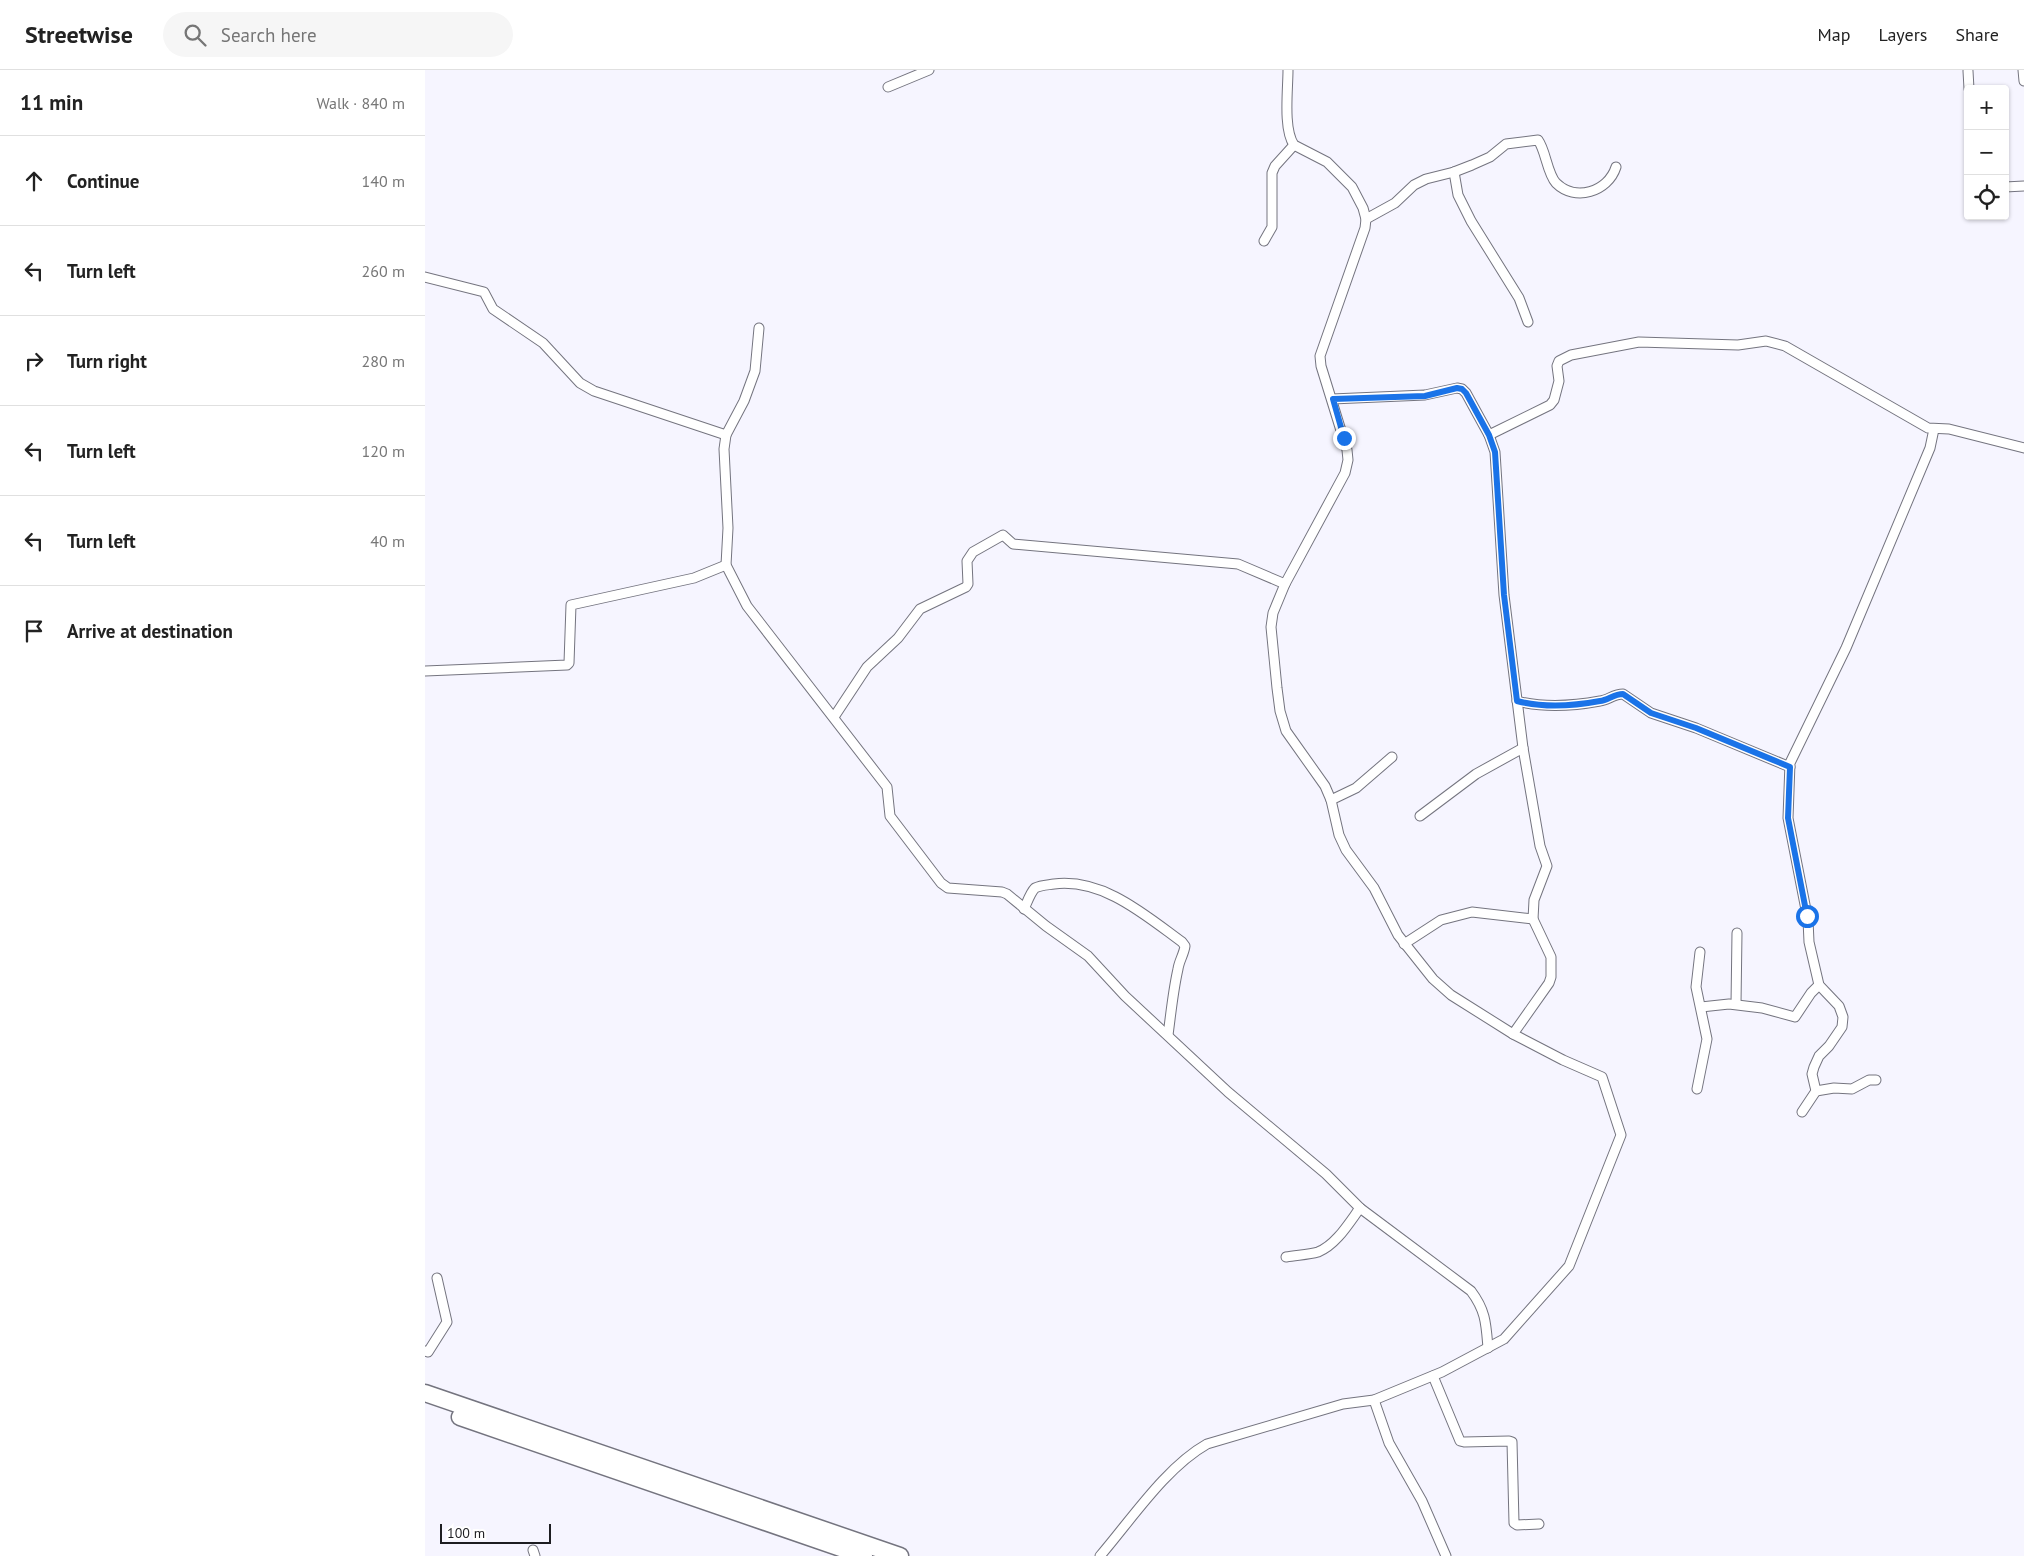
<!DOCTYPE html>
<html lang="en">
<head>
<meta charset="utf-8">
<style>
	body { margin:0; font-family:"PT Sans",sans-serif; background:#f6f6f6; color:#222 }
	.controls { position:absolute; right:15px; top:15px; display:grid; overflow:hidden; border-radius:5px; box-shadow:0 1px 4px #0004 }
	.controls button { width:45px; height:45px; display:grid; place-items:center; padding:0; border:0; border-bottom:1px solid #e0e0e0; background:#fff; color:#222; font:25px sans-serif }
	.scale { position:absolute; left:15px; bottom:12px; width:111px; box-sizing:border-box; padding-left:5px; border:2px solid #1d1d21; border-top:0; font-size:14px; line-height:18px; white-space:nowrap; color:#1d1d21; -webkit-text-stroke:4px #fff; paint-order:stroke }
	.stop { position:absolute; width:15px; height:15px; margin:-11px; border:4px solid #1a73e8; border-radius:50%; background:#fff }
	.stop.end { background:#1a73e8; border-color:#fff; box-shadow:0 1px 5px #0008 }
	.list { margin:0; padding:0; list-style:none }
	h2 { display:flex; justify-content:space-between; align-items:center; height:65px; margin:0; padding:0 20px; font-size:21px }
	h2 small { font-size:16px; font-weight:400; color:#767676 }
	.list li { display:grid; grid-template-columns:32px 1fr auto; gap:15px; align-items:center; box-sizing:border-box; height:90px; padding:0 20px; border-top:1px solid #e0e0e0 }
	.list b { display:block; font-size:19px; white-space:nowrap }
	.list em { font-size:16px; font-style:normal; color:#767676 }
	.icon { flex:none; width:28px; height:28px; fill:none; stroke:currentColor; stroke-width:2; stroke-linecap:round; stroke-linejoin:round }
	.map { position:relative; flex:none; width:1599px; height:1486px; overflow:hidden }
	header { display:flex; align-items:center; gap:30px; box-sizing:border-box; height:70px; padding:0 25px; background:#fff; border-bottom:1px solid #e0e0e0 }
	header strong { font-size:24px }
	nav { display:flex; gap:28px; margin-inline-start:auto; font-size:18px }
	.search { width:350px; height:45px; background:#f6f6f6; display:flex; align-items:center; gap:12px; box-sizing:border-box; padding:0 18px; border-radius:28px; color:#767676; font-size:19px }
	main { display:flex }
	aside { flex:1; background:#fff }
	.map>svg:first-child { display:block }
</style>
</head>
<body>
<header>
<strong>Streetwise</strong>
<div class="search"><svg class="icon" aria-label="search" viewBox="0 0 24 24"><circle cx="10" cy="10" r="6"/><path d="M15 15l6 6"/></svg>Search here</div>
<nav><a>Map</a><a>Layers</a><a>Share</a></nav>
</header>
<main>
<aside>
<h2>11 min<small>Walk · 840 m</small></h2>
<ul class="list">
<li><svg class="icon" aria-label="ahead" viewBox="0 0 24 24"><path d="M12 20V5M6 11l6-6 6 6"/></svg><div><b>Continue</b></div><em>140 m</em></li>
<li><svg class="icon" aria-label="left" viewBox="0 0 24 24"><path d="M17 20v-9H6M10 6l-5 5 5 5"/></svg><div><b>Turn left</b></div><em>260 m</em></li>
<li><svg class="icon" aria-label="right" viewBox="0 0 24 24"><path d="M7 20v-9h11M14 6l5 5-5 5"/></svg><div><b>Turn right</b></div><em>280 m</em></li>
<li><svg class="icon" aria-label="left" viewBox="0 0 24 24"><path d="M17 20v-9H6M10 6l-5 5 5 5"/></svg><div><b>Turn left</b></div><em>120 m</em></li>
<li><svg class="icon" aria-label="left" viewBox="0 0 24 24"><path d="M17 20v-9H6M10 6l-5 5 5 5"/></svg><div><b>Turn left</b></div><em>40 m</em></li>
<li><svg class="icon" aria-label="arrive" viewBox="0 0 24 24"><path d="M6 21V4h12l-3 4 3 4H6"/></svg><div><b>Arrive at destination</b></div></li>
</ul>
</aside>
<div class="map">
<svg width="1599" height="1486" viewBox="0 0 1599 1486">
	<rect width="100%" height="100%" fill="#f6f5ff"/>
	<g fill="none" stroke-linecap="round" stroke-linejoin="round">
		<g stroke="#74747f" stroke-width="11">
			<g id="street">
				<path d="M1598,0L1599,11"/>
				<path d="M1543,1L1544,19"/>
				<path d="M463,17L504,0"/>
				<path d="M1029,102L1033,125L1046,151L1094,228L1103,252"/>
				<path d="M1580,117L1599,116"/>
				<path d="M941,149L970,133L989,115L1001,109L1029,102L1047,95L1065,87L1081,74L1113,70C1121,81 1122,103 1131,113C1150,132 1183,122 1191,97"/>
				<path d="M839,171L847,157V103L850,96L869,75"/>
				<path d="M0,207L59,222L68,239L118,273L155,313L169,321L301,365"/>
				<path d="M334,258L330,301L319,331L301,365L299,379L303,458L301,495L322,536L462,717L465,746L516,813L523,818L577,822L582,824L621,856L663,886L700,926L803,1022L901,1104L935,1138L1046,1221C1061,1241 1061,1254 1063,1278"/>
				<path d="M907,329L1000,325L1032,318L1037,319L1041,323L1064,365L1070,382L1079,525L1098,678L1115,776L1122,796L1109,830L1108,849L1126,887V907L1124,913L1088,964"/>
				<path d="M1064,365L1125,335L1129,330L1134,311L1132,296L1134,291L1146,285L1214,272L1313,275L1341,271L1360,276L1503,358L1524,359L1599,378"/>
				<path d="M0,601L142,595L144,593L146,535L269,508L301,495"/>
				<path d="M1092,631C1119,638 1148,636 1175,631C1183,630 1189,624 1198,624L1226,643L1271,658L1365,697"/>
				<path d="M409,647L442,597L473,568L495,539L541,517L543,514L542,491L548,482L578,465L588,474L813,494L860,514"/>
				<path d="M906,730L931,718L967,687"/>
				<path d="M995,746L1051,704L1098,678"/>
				<path d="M599,839C602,833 605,823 610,818C616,815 623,815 629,814C678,808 720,845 757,872L760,876C759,884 754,891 753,899C748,921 746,943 743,965"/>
				<path d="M979,874L1016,850L1047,842L1108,849"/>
				<path d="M1311,934L1312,863"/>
				<path d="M1276,937L1304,934L1337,938L1370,947L1386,923L1394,915"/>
				<path d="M1272,1019L1282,969L1271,917L1275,882"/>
				<path d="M1391,1021L1409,1018L1427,1019L1444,1010H1451"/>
				<path d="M1377,1042L1391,1021L1387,1004L1389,997L1394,986L1404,976L1417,957L1418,947L1414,936L1394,915L1384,872L1383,850L1363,748L1365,693L1421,578L1505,378L1509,359"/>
				<path d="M861,1187C871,1185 883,1185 893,1182C911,1175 924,1153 935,1138"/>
				<path d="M0,1281L3,1282L22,1252L12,1208"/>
				<path d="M1008,1306L1035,1371L1039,1372L1084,1371L1087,1372L1089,1453L1092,1455L1114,1454"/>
				<path d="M949,1330L964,1373L997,1431L1021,1486"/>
				<path d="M108,1480L110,1486"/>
				<path d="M675,1486C706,1450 741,1397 782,1374L918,1334L949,1330L1017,1302L1079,1269L1144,1196L1196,1065L1177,1007L1138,990L1088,964L1026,925L1008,909L973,865L949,818L921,780L914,765L906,730L900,716L861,661L855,641L852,618L846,557L848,543L860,514L920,403L923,390L922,380L896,296L895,286L940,158L941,149L938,138L927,117L902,92L869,75C858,59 863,20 863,0"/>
			</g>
		</g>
		<g stroke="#74747f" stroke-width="19">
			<g id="highway">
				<path d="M0,1323L475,1486"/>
				<path d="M35,1347L439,1486"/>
			</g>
		</g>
		<use href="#street" stroke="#fff" stroke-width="9"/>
		<use href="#highway" stroke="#fff" stroke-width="16"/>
	</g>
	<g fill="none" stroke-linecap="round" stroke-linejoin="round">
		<path stroke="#1a73e8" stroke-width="6" d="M919,368L908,329L1000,326L1032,318L1037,319L1041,323L1064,365L1070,382L1079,525L1092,631C1119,638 1148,636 1175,631C1183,630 1189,624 1198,624L1226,643L1271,658L1365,697L1363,748L1382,846"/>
	</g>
</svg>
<div class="controls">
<button>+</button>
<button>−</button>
<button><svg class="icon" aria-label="locate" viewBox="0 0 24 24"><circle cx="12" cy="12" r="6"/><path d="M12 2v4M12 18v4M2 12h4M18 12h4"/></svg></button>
</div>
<div class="scale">100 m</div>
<div class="stop" style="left:1382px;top:846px"></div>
<div class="stop end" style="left:919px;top:368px"></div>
</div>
</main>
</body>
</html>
